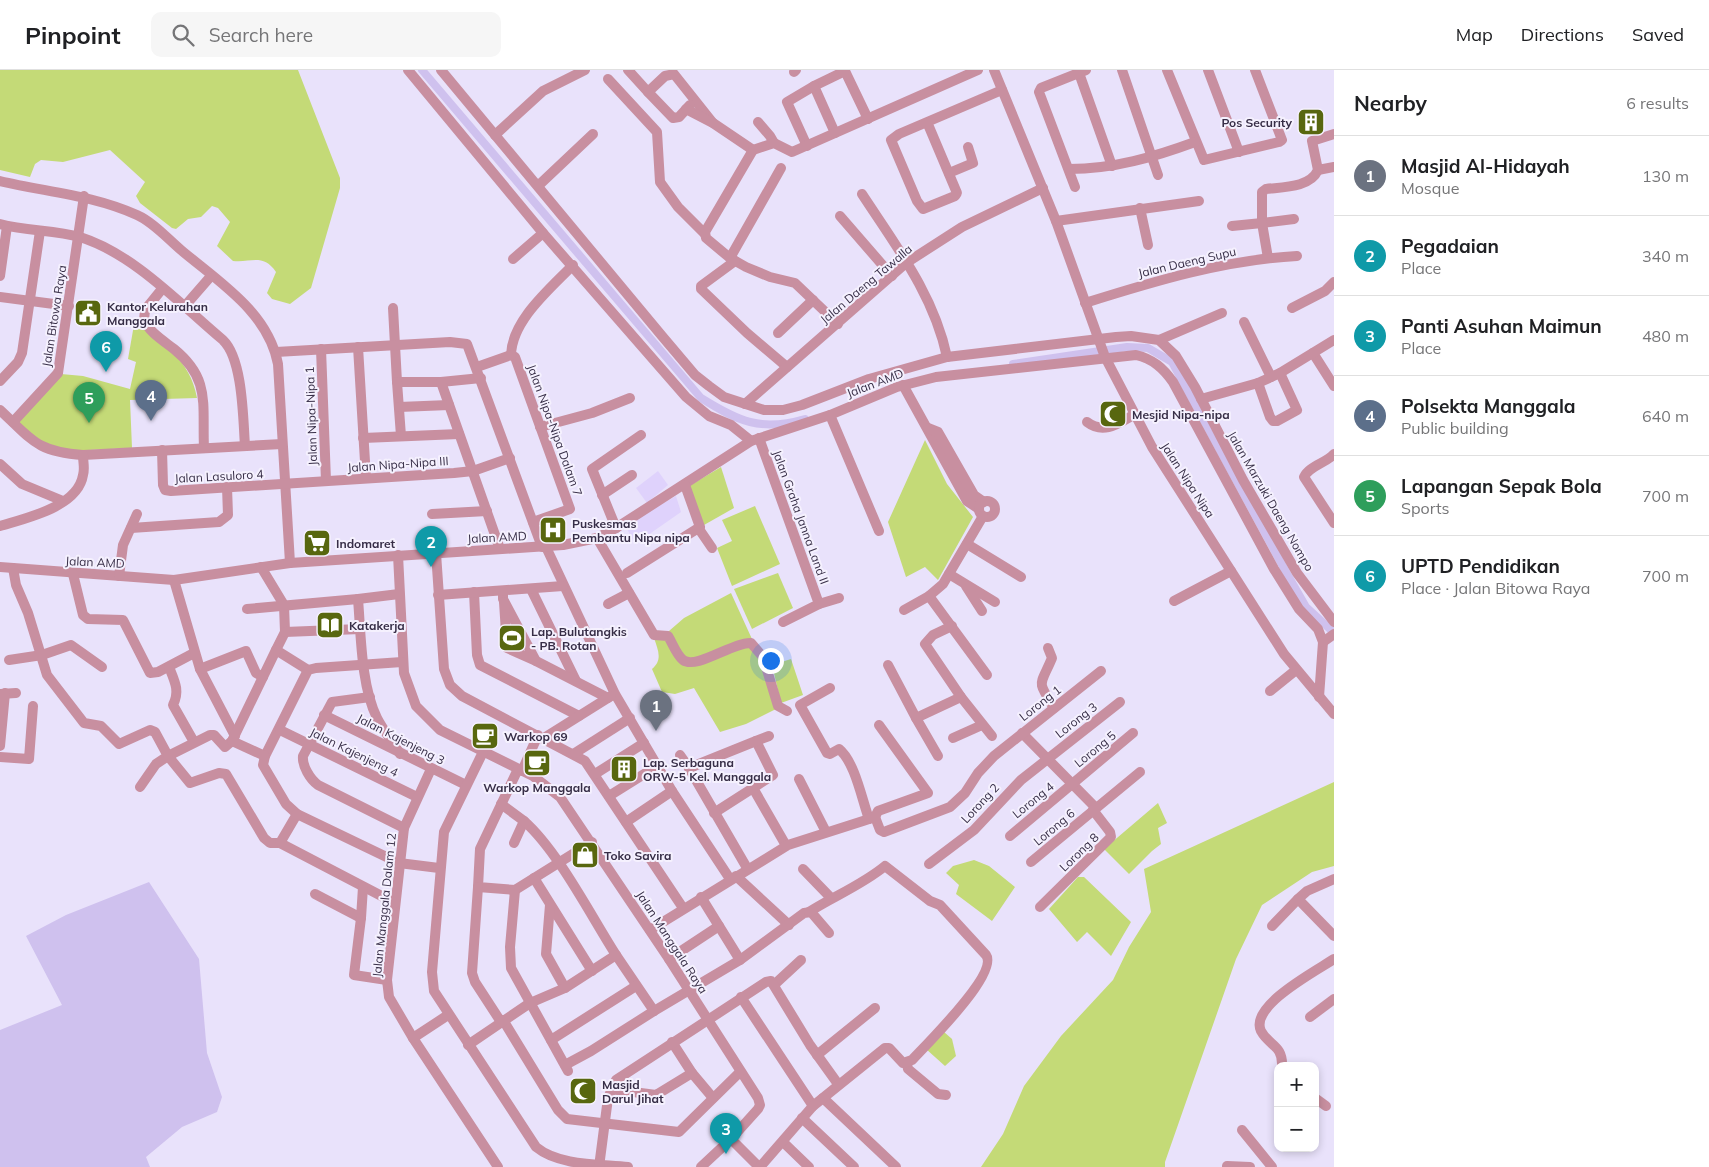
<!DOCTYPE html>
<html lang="en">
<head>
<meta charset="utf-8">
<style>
	body { margin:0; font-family:Mulish,sans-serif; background:#f6f6f6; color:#202124 }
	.controls { position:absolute; right:15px; bottom:15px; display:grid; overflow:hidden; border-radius:10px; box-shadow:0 2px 8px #0003 }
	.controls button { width:45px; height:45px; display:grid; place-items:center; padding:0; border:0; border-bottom:1px solid #e0e0e0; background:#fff; color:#202124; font:25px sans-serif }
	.you { position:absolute; left:770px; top:590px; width:18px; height:18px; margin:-12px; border:4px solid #fff; border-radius:50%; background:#1a73e8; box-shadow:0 0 0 8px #1a73e833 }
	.badge { display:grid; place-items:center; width:32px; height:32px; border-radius:50%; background:#58670f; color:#fff; font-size:16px; font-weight:700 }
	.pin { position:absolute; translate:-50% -41px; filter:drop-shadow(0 1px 2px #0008) }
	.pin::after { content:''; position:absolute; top:26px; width:18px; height:15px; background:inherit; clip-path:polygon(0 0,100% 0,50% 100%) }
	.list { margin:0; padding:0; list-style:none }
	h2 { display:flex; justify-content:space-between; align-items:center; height:65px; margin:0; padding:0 20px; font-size:21px }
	h2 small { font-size:16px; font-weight:400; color:#757577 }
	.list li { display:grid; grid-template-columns:32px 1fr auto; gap:15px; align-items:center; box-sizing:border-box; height:80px; padding:0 20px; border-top:1px solid #e0e0e0 }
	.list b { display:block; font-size:19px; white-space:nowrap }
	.list p { margin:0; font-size:16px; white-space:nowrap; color:#757577 }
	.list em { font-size:16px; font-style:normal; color:#757577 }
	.icon { flex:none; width:28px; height:28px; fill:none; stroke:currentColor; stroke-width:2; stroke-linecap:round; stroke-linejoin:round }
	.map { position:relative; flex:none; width:1334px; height:1097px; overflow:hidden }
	header { display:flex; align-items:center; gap:30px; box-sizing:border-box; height:70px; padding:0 25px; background:#fff; border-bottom:1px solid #e0e0e0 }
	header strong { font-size:24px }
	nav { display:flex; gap:28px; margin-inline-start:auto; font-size:18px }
	.search { width:350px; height:45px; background:#f6f6f6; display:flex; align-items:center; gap:12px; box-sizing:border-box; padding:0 18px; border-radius:10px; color:#757577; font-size:19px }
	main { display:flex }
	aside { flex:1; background:#fff }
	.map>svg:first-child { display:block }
</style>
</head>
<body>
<header>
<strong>Pinpoint</strong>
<div class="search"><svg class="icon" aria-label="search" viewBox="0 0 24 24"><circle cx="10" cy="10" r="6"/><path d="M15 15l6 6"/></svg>Search here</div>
<nav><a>Map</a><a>Directions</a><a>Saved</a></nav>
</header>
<main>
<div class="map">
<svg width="1334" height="1097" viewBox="0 0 1334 1097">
	<rect width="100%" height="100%" fill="#e9e2fb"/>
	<g fill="#dfd2fc">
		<path d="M658,401L668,415L647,433L636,418Z"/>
		<path d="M676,426L681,442L635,474L625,455Z"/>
	</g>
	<g fill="#c4da77">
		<path d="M0,0H298L340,108V118L311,218L290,234L272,229L267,223L276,202C263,183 251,193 233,191L217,176L230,152L218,138L212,136L201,147L188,149L176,159L172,158L140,133L136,126L145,112L110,80L63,92L41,90L35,94L30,107L0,100Z"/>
		<path d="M135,249C162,275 190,288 197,328L130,330L132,378L67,381L42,375L17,352L61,304L83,306L130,319L136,292L128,289Z"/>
		<path d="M925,370L947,414L973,447L938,510L925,497L906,507L888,452Z"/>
		<path d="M721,397L734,438L704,455L689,416Z"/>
		<path d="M755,436L780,494L732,516L717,478L732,471L722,450Z"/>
		<path d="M778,503L793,538L752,559L734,519Z"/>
		<path d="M731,523L762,591L778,638L746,654L720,662L694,618L675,624L662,622L652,599C663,590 658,580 654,568L669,561L684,548Z"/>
		<path d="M791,589L803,625L781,633L772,595Z"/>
		<path d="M1334,712V796L1312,802L1262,835L1236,889L1165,1092V1097H981L1003,1064L1024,1016L1061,966L1113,910L1129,877L1151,842L1144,799Z"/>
		<path d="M1158,733L1167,753L1158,758L1161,774L1152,781L1129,804L1104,779Z"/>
		<path d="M974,790L989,796L1015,817L992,851L956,824L959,815L946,803L953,796Z"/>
		<path d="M1078,807H1084L1131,852L1111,886L1087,862L1077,872L1049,839Z"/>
		<path d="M944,962L952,969L956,986L945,996L926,979Z"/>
	</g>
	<path fill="#cfc1ee" d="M149,812L199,889L207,983L222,1027L217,1042L182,1057L146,1087L150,1097H0V960L62,935L26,866L66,845Z"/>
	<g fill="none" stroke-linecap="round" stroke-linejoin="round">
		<g stroke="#cfc1ee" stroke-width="8">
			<path d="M422,0L701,328C738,351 760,362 805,349"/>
			<path d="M1013,294L1127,277L1148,278L1172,292L1286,502L1306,537L1331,560"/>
		</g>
		<g stroke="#c88fa0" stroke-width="10">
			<path d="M408,0L543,163L686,327L709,346L731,355L751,371"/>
			<path d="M441,0L662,266L695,305L709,316L724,327L764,340H783L802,335L869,309L947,287L1116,267L1131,266L1159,270L1176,286L1195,317L1243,410L1297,503L1334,552"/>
			<path d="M628,0L648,22L665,6L674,4L713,53"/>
			<path d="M994,0L1056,151L1105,287L1152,377L1284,584L1334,644"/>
			<path d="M1122,0L1158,105"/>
			<path d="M1167,0L1204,90L1279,72L1282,70L1255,0"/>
			<path d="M1208,0L1239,82"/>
			<path d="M794,2L796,0"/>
			<path d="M1079,3L1112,96"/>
			<path d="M608,9L657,62L660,112L678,137L705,164"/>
			<path d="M648,22L673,48L679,47L690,35"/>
			<path d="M686,39L713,53L753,80"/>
			<path d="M758,52L770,66L774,73"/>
			<path d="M927,52L957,123L955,126L923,139L917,131L891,70L899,64L1002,20"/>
			<path d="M835,63L814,16L845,1L868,49"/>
			<path d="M495,65L543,21L585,0"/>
			<path d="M807,76L787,32L814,16"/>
			<path d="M753,80L705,162L706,168L730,188L746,197L770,207L795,213L838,254"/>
			<path d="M753,80L774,73L792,82L978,0"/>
			<path d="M1069,99C1114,99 1154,87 1195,72"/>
			<path d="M1318,100L1334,97"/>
			<path d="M949,103L973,93L968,77"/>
			<path d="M0,111C46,122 93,125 137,145C153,152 168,169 181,180C219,212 268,242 278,294L290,493"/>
			<path d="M539,115L593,64"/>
			<path d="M1075,117L1039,22L1041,18L1086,0"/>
			<path d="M862,124C896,176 934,225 947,287"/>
			<path d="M1140,138L1148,175"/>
			<path d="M840,146L892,206"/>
			<path d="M1294,149L1262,153V122L1266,119C1282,117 1310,118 1318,100L1312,71L1334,64"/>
			<path d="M1056,151L1199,131"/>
			<path d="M0,154C26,161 54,160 80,167C134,184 180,234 223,270C243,289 243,349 245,376"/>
			<path d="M1232,156L1262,153L1268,188"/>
			<path d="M730,188L781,98"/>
			<path d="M513,189L543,163"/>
			<path d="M735,191L701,216V219L747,263L787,297"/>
			<path d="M0,206L7,156"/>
			<path d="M162,219L145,240L144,250C149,262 164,271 174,279C211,309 202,334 204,378"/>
			<path d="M0,227L69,236"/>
			<path d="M1085,233C1155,211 1224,190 1297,186"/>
			<path d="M184,237L211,206"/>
			<path d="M393,238L397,312H441L481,308"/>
			<path d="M1292,238L1325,221L1334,212"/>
			<path d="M1244,252L1271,307"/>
			<path d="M778,263L813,230"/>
			<path d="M1159,270L1222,243"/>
			<path d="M358,277L366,408"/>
			<path d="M321,279L326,411"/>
			<path d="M276,282L450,272L467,274L542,477"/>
			<path d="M1313,283L1334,316"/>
			<path d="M511,285L515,287L570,439L533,452"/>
			<path d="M511,285C512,250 550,219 573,195"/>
			<path d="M477,297L511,285"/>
			<path d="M0,311L18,292L22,283L40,161"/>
			<path d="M397,312L401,366"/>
			<path d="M441,312L500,479"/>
			<path d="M1258,313L1270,347L1273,351H1277L1297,340L1280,303"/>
			<path d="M903,315L967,431L979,439"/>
			<path d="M1201,329L1258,313L1280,303L1334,270"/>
			<path d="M745,334L906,193L962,157L1043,118"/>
			<path d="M399,337L449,335"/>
			<path d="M0,340C32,370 37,382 83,385L282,374"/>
			<path d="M830,345L879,461"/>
			<path d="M13,352L58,303L84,126"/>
			<path d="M1087,352C1104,365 1119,353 1135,344"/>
			<path d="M540,357L592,343L630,328"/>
			<path d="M928,358L938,362L974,425L984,432"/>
			<path d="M363,368L459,364"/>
			<path d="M759,368L819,534L783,552"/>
			<path d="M162,380L163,415L165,420L171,421L454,403L473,401L510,388"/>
			<path d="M1334,384C1326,393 1309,396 1304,407L1334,453"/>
			<path d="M0,394L22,414L63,431"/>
			<path d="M602,425L632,405"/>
			<circle cx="987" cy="439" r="8"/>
			<path d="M432,444L487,441"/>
			<path d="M0,456C26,448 78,437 83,405C85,399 83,392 83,385"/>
			<path d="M131,458L219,452L228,445L227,417"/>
			<path d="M616,458L592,399L641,365"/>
			<path d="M699,459L712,478"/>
			<path d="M597,468L654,565L668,566C673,574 676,584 683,590C696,600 733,572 751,573L763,587L778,636L787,641"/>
			<path d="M967,474L1021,507"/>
			<path d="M546,477L615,624L672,721L730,809"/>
			<path d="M436,483L444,599L450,615L462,626L585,691L683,838"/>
			<path d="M398,485L404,603L416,636L440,660L533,706L560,727L669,889L758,1028L760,1035L758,1039L731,1069L701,1097"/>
			<path d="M0,497L174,510L290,493L563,475L597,468L616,458L751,371L830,345L897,317L936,307L1136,285C1153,289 1163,298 1173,312L1274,499L1299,539L1318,559L1323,572L1319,627"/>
			<path d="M261,497L284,535L285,562L276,580L308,600"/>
			<path d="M13,498L16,515L28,543L47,605L84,653L101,656L119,674L150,660L155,662L168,686L156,694L140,717"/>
			<path d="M627,503L700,457L685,415"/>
			<path d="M73,504L83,545L88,549L123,550L150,603L158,602L194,583"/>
			<path d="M949,504L995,532"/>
			<path d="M119,506L123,475L137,444"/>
			<path d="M174,510L200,599L235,666"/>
			<path d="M966,516L982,541"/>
			<path d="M531,519L576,611"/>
			<path d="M503,521V529L536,591L608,628"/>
			<path d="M474,522L477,585L480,595L579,646"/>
			<path d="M438,525L563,516"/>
			<path d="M929,526L987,605"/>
			<path d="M358,529L399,524"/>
			<path d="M1174,531L1231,501"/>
			<path d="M504,532L507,578L536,591"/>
			<path d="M608,534L629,523"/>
			<path d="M819,534L839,528"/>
			<path d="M247,539L358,529C361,565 361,616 377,648C383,660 393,672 400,684"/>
			<path d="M904,540L929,526L943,514L983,446"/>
			<path d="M952,556L933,565L925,574L961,627L992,666"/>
			<path d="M285,562L360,559"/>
			<path d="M1323,572L1334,564"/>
			<path d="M1048,578L1052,588C1040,617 1036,609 1054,638"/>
			<path d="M9,590L42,585L71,575L102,597"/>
			<path d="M402,592L316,598L308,600L265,686L263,695L286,734L297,744L399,793L439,798"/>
			<path d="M888,595L916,648"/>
			<path d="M169,597C175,612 180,621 173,635L194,672"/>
			<path d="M200,599L246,581L256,603L263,607"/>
			<path d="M830,618L800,635L827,683L830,684L839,679C855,692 862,730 869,749"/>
			<path d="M1270,621L1296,600"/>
			<path d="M0,624L16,623"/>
			<path d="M370,627L332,632L303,686C302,696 310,709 318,715L404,758"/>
			<path d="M324,645L466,715"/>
			<path d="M280,660L417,727"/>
			<path d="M1022,663L1096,738"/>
			<path d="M769,666L756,671L773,705L753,718L784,772"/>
			<path d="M544,668L611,626"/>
			<path d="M953,668L982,655"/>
			<path d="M232,671L225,677L214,665H210L168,686L190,713L219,703L226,704L264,768L270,773H280"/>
			<path d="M0,676L5,623"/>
			<path d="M483,682L444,762L432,902L434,921L536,1077C559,1096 600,1094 628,1097"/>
			<path d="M575,683L630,648"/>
			<path d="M680,685L689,698"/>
			<path d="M265,686L232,671L276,580"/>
			<path d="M938,686L916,648L961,627"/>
			<path d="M0,687L29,689L33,636"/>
			<path d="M431,699L404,758L387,910L389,927L413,968L498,1097"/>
			<path d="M518,699L480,779L478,817L515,820L592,772"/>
			<path d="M522,701L538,665"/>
			<path d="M595,704L644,673"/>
			<path d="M799,709L826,762"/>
			<path d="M609,726L657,696"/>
			<path d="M501,734L524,751L514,773"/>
			<path d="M714,743L753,718"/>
			<path d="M297,744L280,773L395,833"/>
			<path d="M875,747L880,760L884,762L950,737L965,723L978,703L994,686L1101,601"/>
			<path d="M626,752L672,721"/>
			<path d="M1010,766L1133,663"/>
			<path d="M1031,792L1140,702"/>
			<path d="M929,794L974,760L1021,710L1120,632"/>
			<path d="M747,798L689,698L756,671"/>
			<path d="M803,799L831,828"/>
			<path d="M736,806L789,855"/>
			<path d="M534,808L592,901"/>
			<path d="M478,817L472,903L475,912L501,952"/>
			<path d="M515,820L510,877L511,898L568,1001"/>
			<path d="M315,824L361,848L363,817"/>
			<path d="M701,827L740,890"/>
			<path d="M1298,829L1307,821L1334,809"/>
			<path d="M550,835L546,884L565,918"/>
			<path d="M1040,837L1111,767L1110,762L1093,740"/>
			<path d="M361,848L354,905L387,910"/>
			<path d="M1272,856L1298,829L1334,866"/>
			<path d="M650,860L788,775L863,751L875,747L878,741L928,723L879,655"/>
			<path d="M616,885L654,941"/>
			<path d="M669,889L719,856"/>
			<path d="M775,914L801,890"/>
			<path d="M741,927L813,1036"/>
			<path d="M1310,947L1334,929"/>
			<path d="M503,950L558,1040L567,1049L679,1062L740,1002"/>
			<path d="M413,968L448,945"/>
			<path d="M551,970L636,916"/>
			<path d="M468,975L530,933L565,918L616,885C591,846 558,781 524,751"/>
			<path d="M817,985L875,938"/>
			<path d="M907,994L908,999L938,1024L946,1025"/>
			<path d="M565,995L591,981L654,941L740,890L804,843L811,842L829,863"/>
			<path d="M1282,996C1283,975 1269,976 1261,961C1249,936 1316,901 1334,889"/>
			<path d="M692,1003L713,1028"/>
			<path d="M610,1019L656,1025L692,1003L672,972"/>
			<path d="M823,1028L896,1097"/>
			<path d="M1315,1028L1326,1036"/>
			<path d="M802,1048L854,1097"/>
			<path d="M1242,1060L1272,1097"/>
			<path d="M731,1069L759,1097"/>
			<path d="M784,1073L809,1097"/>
			<path d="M1227,1096L1250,1097"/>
			<path d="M599,1097L608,1028L616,1010L766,912L771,911L810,975L838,1014"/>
			<path d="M760,1097L813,1036L885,978H889L903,993L912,990C926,975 999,903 986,885L940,835L930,831L885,796C862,815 834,826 809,842"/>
		</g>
	</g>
	<defs>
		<g id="building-square" transform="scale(1.4375)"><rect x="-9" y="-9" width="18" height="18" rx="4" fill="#58670f" stroke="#f5f1fe"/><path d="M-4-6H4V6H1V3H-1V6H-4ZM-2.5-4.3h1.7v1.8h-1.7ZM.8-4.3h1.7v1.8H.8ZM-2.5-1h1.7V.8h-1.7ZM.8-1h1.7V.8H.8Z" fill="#fff"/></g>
		<g id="civic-square" transform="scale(1.4375)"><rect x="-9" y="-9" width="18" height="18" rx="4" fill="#58670f" stroke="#f5f1fe"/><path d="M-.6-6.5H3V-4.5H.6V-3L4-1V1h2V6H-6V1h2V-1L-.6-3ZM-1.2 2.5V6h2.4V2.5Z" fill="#fff"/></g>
		<g id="mosque-square" transform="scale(1.4375)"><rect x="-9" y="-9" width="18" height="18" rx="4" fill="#58670f" stroke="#f5f1fe"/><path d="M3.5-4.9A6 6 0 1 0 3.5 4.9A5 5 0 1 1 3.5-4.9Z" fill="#fff"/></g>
		<g id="hospital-square" transform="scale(1.4375)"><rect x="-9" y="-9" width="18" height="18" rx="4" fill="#58670f" stroke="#f5f1fe"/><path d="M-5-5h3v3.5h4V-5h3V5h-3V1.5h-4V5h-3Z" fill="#fff"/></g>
		<g id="supermarket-square" transform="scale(1.4375)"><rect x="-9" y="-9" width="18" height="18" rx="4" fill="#58670f" stroke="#f5f1fe"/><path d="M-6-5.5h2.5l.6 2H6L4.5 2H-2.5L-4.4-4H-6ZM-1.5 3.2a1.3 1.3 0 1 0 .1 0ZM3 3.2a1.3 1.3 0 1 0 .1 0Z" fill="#fff"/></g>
		<g id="library-square" transform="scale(1.4375)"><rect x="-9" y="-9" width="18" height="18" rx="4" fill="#58670f" stroke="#f5f1fe"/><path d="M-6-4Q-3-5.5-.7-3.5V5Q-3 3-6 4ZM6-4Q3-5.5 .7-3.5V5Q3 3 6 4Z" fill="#fff"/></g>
		<g id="stadium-square" transform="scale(1.4375)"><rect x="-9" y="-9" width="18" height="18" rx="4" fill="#58670f" stroke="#f5f1fe"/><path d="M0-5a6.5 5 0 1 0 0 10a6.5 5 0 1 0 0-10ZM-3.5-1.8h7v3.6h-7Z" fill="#fff"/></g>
		<g id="cafe-square" transform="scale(1.4375)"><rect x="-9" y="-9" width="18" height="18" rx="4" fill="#58670f" stroke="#f5f1fe"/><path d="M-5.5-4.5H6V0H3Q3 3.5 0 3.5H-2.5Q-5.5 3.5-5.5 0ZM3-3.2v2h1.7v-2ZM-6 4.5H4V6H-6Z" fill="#fff"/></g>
		<g id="shop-square" transform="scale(1.4375)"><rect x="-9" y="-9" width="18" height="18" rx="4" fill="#58670f" stroke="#f5f1fe"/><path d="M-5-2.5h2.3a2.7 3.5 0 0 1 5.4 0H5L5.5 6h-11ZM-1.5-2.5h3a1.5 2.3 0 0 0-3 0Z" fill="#fff"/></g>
	</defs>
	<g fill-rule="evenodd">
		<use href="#building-square" x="1311" y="52"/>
		<use href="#civic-square" x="88" y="243"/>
		<use href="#mosque-square" x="1113" y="344"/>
		<use href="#hospital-square" x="553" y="460"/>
		<use href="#supermarket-square" x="317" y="473"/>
		<use href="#library-square" x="330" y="555"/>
		<use href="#stadium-square" x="512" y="568"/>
		<use href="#cafe-square" x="485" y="666"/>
		<use href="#cafe-square" x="537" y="693"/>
		<use href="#building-square" x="624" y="699"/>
		<use href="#shop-square" x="585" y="785"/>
		<use href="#mosque-square" x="583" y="1021"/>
	</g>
	<g text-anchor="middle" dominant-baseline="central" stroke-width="4" stroke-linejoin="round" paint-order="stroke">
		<g font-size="12" font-weight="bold" fill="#372e47" stroke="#f5f1fe" text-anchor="start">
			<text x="1292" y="52" text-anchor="end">Pos Security</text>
			<text x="107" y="236">Kantor Kelurahan<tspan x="107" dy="14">Manggala</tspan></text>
			<text x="1132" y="344">Mesjid Nipa-nipa</text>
			<text x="572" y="453">Puskesmas<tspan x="572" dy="14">Pembantu Nipa nipa</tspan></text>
			<text x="336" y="473">Indomaret</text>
			<text x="349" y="555">Katakerja</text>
			<text x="531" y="561">Lap. Bulutangkis<tspan x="531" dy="14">- PB. Rotan</tspan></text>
			<text x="504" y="666">Warkop 69</text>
			<text x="643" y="692">Lap. Serbaguna<tspan x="643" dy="14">ORW-5 Kel. Manggala</tspan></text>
			<text x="537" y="717" text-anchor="middle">Warkop Manggala</text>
			<text x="604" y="785">Toko Savira</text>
			<text x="602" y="1014">Masjid<tspan x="602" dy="14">Darul Jihat</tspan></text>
		</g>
		<g font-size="12" fill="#372e47" stroke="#f5f1fe">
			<text transform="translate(1187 192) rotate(-13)">Jalan Daeng Supu</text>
			<text transform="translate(866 214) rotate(-40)">Jalan Daeng Tawalla</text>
			<text transform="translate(54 246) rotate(-81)">Jalan Bitowa Raya</text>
			<text transform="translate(875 313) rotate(-21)">Jalan AMD</text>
			<text transform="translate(311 346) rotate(-92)">Jalan Nipa-Nipa 1</text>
			<text transform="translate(555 360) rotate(70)">Jalan Nipa-Nipa Dalam 7</text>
			<text transform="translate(398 394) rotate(-4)">Jalan Nipa-Nipa III</text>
			<text transform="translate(219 406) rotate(-3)">Jalan Lasuloro 4</text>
			<text transform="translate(1188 410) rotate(57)">Jalan Nipa Nipa</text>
			<text transform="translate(1271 431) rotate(60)">Jalan Marzuki Daeng Nompo</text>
			<text transform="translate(801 447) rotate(70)">Jalan Graha Janna Land II</text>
			<text transform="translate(497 467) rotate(-3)">Jalan AMD</text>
			<text transform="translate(95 492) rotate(3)">Jalan AMD</text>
			<text transform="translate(1040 633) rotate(-38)">Lorong 1</text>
			<text transform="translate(1076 650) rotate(-38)">Lorong 3</text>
			<text transform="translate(401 669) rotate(27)">Jalan Kajenjeng 3</text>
			<text transform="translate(1095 679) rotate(-39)">Lorong 5</text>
			<text transform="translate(354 682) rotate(26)">Jalan Kajenjeng 4</text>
			<text transform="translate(1033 730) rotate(-39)">Lorong 4</text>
			<text transform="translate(980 733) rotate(-47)">Lorong 2</text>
			<text transform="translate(1054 757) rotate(-40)">Lorong 6</text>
			<text transform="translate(1079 782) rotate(-44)">Lorong 8</text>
			<text transform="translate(384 835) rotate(-84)">Jalan Manggala Dalam 12</text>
			<text transform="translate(672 872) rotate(57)">Jalan Manggala Raya</text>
		</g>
	</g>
</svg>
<div class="controls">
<button>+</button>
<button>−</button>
</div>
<div class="you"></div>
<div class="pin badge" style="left:656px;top:661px;background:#6b7280">1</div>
<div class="pin badge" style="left:431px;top:497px;background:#0f9aa8">2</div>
<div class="pin badge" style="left:726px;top:1084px;background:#0f9aa8">3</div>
<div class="pin badge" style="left:151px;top:351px;background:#5c6f8a">4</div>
<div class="pin badge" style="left:89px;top:353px;background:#2e9e5b">5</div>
<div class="pin badge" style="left:106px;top:302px;background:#0f9aa8">6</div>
</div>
<aside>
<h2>Nearby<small>6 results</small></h2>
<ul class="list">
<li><span class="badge" style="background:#6b7280">1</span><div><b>Masjid Al-Hidayah</b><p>Mosque</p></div><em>130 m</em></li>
<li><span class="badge" style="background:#0f9aa8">2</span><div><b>Pegadaian</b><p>Place</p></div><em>340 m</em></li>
<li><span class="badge" style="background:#0f9aa8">3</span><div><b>Panti Asuhan Maimun</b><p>Place</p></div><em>480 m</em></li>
<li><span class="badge" style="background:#5c6f8a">4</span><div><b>Polsekta Manggala</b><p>Public building</p></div><em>640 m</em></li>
<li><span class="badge" style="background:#2e9e5b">5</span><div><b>Lapangan Sepak Bola</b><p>Sports</p></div><em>700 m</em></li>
<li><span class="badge" style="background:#0f9aa8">6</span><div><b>UPTD Pendidikan</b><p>Place · Jalan Bitowa Raya</p></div><em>700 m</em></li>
</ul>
</aside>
</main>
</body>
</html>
